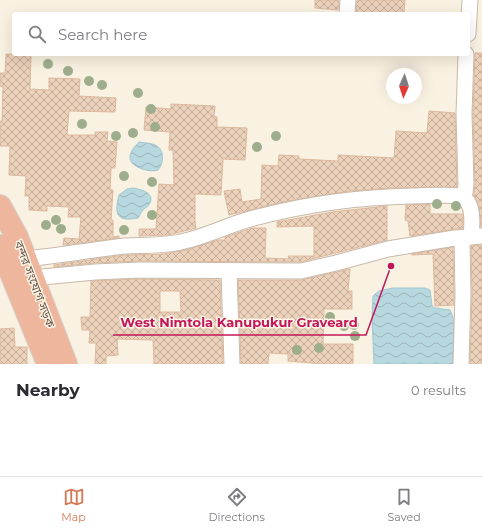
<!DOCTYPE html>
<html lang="en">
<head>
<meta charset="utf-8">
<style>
	body { margin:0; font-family:Montserrat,"Noto Sans Bengali",sans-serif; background:#f2f2f3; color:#2b2b33 }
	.compass { position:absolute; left:386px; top:68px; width:36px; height:36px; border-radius:50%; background:#fff; box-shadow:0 4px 16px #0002; rotate:183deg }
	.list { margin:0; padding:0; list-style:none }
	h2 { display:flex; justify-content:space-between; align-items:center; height:52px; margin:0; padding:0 16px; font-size:17px }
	h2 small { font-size:13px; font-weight:400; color:#7c7c81 }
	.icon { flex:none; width:22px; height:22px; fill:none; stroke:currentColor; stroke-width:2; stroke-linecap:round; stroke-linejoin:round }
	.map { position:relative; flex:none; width:482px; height:364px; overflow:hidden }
	.search { position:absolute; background:#fff; box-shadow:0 4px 16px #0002; left:12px; right:12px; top:12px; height:44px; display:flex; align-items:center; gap:10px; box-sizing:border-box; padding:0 14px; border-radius:4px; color:#7c7c81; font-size:15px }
	.sheet { height:112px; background:#fff }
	nav { display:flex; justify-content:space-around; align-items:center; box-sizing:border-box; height:56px; border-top:1px solid #e1e1e2; background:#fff; font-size:11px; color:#7c7c81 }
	nav a { display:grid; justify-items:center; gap:2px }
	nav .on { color:#d87651 }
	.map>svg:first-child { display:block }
</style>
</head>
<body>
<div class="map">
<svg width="482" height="364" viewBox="0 0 482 364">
	<defs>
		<pattern id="water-waves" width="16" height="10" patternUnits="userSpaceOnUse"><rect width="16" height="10" fill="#b8d8e0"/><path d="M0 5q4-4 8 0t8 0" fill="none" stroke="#9ab2b8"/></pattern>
		<pattern id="building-cross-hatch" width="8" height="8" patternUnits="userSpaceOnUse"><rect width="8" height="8" fill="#ecd1bb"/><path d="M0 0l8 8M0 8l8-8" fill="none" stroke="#c3ad9a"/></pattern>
	</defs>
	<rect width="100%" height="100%" fill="#f9f1e1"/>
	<g fill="url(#water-waves)" stroke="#9fc7d1">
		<path d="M139,142C144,143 151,143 155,145C165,149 164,163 158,170C151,173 132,168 130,159C129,153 135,146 139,142Z"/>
		<path d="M133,188C140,189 155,193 150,203C149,206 145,208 143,210C140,213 140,216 138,218C117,222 114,215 119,195L127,189Z"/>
		<path d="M393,288H425L430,290L432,306L435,308L450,310L454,320L453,364H374L372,319L373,296L379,291Z"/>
	</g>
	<g fill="url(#building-cross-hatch)" stroke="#ddb99d" fill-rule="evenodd">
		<path d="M315,0H339L338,10L315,8Z"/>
		<path d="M357,0H405L404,14H356Z"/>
		<path d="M475,53H482V227H481L479,206L474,195L475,184L473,114Z"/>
		<path d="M6,54H31L30,89L49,90V78L80,79L79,96L116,98L115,112L69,111L67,135H95V132H108L107,141L117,142L115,168H111L110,190H113L111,220H113V237L119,236V238L63,245L64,238L79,239L81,217H68L69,207L47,206V211L29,210V196H25L26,176L9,175L10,146H0V121H2L3,87L0,86V73H5Z"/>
		<path d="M171,104L215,106L214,116L217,117V127L247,128L245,160L223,159L221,195L195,194V221L196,228L168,235L139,236V229H156L159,184L174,185L173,150H169L170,132L144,130L146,107L171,109Z"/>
		<path d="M429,111L455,113L457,187L391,188L350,191L288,201L229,215L224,191L240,189L242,202L261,199L262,165L278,166L279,155L299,156V159L338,161V155L394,158L396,131L427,133Z"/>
		<path d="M430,204V214H462L463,228L410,236L408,221L405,220L406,205Z"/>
		<path d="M387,206V240L300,262L139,261L95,263L54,267V265L125,255L163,254L186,250L218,240H225V237L252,228H266L265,258L289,259L288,256H314V226L277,227V222L332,212Z"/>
		<path d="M482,245V364H470L472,294L471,246Z"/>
		<path d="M453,247L454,305L435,306L433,254L412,255L411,254Z"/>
		<path d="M350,269L348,291H352V309H324L323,344H353V364H323L288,361V354L269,353L268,364H241L238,280H301Z"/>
		<path d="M139,279L220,280L223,364H154L153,340L117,339L118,355L106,356V364H95L96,343H89L90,330H82L81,317H90L91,281ZM160,291H180L181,312H160Z"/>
		<path d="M14,328L15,347H27V364H0V329Z"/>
	</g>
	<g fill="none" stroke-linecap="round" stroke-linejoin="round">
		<g stroke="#c8b9aa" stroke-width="17">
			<g id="street">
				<path d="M347,14L348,0"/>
				<path d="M468,34L470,0"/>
				<path d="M461,197L465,193L466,184L464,114L466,54"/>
				<path d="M25,259C58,256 91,250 124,246C141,245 158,246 175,243C201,239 225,226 250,219C302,205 358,197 412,196C424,196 449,194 460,196C475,201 472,225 471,237"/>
				<path d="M229,271L232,364"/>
				<path d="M32,278L95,272L139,270L301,271L336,263L388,249L455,238L482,236"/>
				<path d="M461,364L463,294L462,238"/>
			</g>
		</g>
		<g stroke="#d6d1cd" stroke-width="24">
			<g id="highway">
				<path d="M0,206L17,237L66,364"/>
				<path d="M0,246L48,364"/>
			</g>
		</g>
		<use href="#street" stroke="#fff" stroke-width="15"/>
		<use href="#highway" stroke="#eeb69d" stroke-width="22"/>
	</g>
	<g fill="#9eae8c">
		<circle cx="48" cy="64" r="5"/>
		<circle cx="68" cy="71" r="5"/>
		<circle cx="89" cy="81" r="5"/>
		<circle cx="102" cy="85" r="5"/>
		<circle cx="138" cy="93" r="5"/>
		<circle cx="151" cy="109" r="5"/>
		<circle cx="82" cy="124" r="5"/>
		<circle cx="155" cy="127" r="5"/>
		<circle cx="133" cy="133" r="5"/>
		<circle cx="116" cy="136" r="5"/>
		<circle cx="276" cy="136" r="5"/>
		<circle cx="257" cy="147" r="5"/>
		<circle cx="124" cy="176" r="5"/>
		<circle cx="152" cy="182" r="5"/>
		<circle cx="437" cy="204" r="5"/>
		<circle cx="456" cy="206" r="5"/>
		<circle cx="152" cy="215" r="5"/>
		<circle cx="56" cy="220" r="5"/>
		<circle cx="46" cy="225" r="5"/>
		<circle cx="61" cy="229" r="5"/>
		<circle cx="124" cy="230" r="5"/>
		<circle cx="330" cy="317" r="5"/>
		<circle cx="354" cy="325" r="5"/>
		<circle cx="344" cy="326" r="5"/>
		<circle cx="355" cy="336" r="5"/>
		<circle cx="319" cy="348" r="5"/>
		<circle cx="297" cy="350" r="5"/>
	</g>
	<g text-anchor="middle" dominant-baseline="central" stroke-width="3" stroke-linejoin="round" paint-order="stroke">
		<g font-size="12" fill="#6d594b" stroke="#fdf5e6">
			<text transform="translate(35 284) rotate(69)">বন্দর সংযোগ সড়ক</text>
		</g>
	</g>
	<path fill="none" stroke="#c2185b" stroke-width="1.5" d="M391 266L366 335H113"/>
	<circle fill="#c2185b" stroke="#fdf5e6" stroke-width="1.5" cx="391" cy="266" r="4"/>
	<g font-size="13" text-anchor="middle" font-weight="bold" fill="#c2185b" stroke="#fdf5e6" stroke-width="3" stroke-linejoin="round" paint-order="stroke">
		<text x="239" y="327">West Nimtola Kanupukur Graveard</text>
	</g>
</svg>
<svg class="compass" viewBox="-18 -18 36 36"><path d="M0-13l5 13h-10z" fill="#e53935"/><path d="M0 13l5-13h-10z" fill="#7c7c81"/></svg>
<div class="search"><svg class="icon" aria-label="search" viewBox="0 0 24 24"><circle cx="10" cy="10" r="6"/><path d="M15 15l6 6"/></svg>Search here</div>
</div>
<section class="sheet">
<h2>Nearby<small>0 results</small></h2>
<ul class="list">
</ul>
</section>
<nav>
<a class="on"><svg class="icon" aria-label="map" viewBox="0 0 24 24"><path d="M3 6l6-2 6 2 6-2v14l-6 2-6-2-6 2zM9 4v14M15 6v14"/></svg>Map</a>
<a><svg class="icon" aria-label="directions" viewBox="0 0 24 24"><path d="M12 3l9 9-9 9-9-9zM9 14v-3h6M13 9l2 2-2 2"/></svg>Directions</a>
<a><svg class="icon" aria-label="saved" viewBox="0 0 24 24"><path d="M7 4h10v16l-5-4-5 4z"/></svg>Saved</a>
</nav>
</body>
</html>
